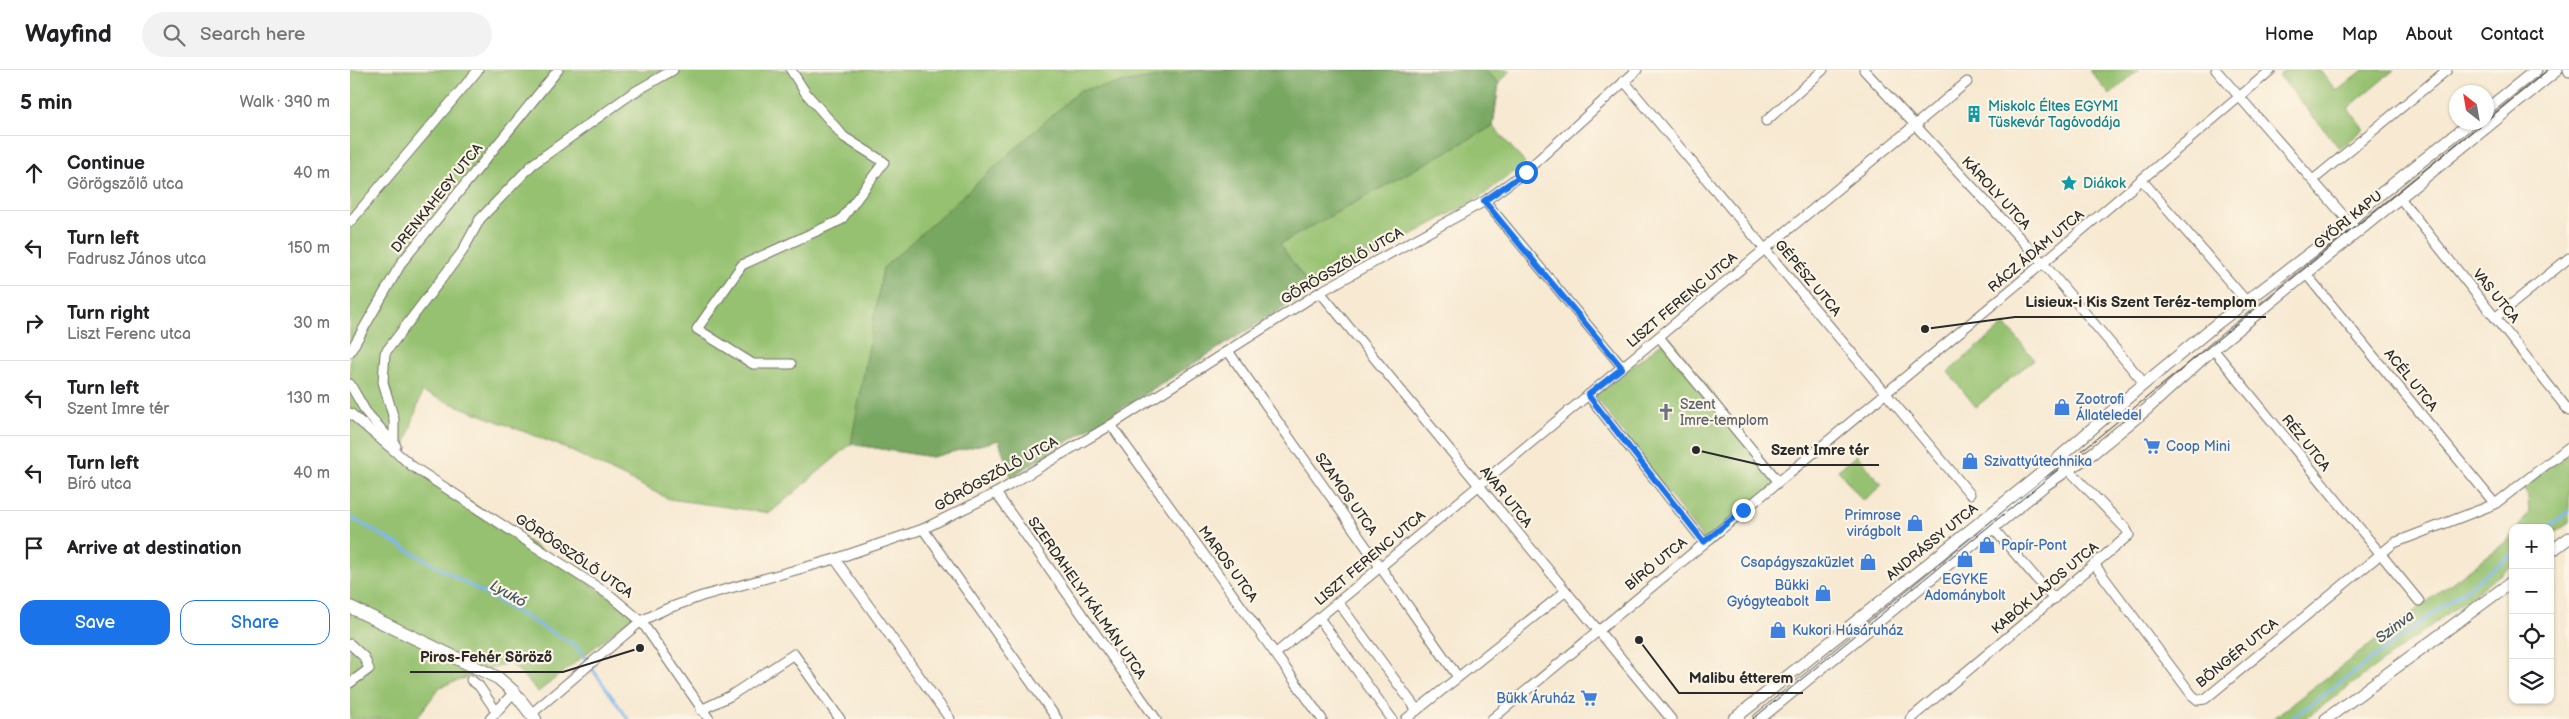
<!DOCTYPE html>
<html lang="en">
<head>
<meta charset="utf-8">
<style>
	body { margin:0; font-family:"Balsamiq Sans",sans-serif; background:#f2f2f2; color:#202124 }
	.controls { position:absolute; right:15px; bottom:15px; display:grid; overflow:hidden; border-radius:10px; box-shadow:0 1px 4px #0004 }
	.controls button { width:45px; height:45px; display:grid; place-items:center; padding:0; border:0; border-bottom:1px solid #e0e0e0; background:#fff; color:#202124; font:25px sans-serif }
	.compass { position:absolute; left:2099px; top:15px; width:45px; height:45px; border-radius:50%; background:#fff; box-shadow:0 1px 4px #0004; rotate:329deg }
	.stop { position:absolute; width:15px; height:15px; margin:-11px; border:4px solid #1a73e8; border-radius:50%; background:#fff }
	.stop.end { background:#1a73e8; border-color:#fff; box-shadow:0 1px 5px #0008 }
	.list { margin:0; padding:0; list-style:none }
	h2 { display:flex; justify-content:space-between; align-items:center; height:65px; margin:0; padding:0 20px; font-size:21px }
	h2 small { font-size:16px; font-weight:400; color:#757577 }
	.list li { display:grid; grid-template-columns:32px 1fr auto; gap:15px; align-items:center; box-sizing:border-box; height:75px; padding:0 20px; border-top:1px solid #e0e0e0 }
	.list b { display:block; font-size:19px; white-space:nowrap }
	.list p { margin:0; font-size:16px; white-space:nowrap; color:#757577 }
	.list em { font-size:16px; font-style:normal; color:#757577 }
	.actions { display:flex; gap:10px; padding:15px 20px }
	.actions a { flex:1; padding:11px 0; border:1px solid #1a73e8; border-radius:15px; text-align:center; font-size:18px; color:#1a73e8 }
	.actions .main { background:#1a73e8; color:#fff }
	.icon { flex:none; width:28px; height:28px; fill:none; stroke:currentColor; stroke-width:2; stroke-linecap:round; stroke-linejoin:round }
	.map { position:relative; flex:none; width:2219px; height:649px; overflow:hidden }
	header { display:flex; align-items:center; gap:30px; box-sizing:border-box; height:70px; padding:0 25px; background:#fff; border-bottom:1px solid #e0e0e0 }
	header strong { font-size:24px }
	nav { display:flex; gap:28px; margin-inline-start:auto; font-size:18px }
	.search { width:350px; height:45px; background:#f2f2f2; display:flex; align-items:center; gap:12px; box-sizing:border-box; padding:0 18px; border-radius:28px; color:#757577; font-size:19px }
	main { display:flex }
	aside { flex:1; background:#fff }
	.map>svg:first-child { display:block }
</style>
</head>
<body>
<header>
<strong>Wayfind</strong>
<div class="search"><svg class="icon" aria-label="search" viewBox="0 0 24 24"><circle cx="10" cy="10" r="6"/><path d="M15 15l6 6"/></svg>Search here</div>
<nav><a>Home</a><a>Map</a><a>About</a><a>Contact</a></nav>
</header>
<main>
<aside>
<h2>5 min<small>Walk · 390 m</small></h2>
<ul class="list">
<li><svg class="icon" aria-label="ahead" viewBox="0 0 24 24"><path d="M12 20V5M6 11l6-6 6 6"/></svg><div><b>Continue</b><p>Görögszőlő utca</p></div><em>40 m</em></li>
<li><svg class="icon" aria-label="left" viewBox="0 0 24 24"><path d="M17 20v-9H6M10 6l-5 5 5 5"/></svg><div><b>Turn left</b><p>Fadrusz János utca</p></div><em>150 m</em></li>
<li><svg class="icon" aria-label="right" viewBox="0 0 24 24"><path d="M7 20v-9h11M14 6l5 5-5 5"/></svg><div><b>Turn right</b><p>Liszt Ferenc utca</p></div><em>30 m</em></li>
<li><svg class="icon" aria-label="left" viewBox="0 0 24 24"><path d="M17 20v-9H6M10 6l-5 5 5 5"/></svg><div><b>Turn left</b><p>Szent Imre tér</p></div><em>130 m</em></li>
<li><svg class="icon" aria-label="left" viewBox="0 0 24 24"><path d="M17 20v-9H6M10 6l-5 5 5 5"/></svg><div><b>Turn left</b><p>Bíró utca</p></div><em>40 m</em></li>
<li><svg class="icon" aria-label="arrive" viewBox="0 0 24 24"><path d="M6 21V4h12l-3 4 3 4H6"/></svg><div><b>Arrive at destination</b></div></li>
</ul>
<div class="actions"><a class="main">Save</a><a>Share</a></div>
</aside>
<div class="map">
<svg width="2219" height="649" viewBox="0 0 2219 649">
	<rect width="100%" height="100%" fill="#fcf5e5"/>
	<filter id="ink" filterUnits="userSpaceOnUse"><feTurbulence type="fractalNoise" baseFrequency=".02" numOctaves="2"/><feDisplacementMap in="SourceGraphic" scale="10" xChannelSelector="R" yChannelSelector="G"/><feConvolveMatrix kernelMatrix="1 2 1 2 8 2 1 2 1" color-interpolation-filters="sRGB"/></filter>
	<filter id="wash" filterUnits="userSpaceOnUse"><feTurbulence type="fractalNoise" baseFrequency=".0096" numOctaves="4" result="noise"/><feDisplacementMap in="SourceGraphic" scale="20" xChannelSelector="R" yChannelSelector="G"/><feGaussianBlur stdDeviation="1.12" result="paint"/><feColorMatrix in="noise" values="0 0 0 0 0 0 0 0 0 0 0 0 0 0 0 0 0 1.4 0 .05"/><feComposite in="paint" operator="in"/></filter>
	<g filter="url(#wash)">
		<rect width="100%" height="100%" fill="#f7e9d2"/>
		<g fill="#95c16f" stroke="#60764d">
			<path d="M0,0H1161L1149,13L1143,56L1175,93L1132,126L962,220L661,407L649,370L582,387L501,374L420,443L319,429L211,376L72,322L52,385L285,545L188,622L160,592L90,617L66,649H0Z"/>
			<path d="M1739,0H1788L1760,25Z"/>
			<path d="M1936,0H1969L1987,21L2013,0H2044L1998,38L2014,59L1990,79L1929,5Z"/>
			<path d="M1655,254L1684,289L1626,337L1598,302Z"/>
			<path d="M1319,267L1434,416L1359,477L1245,326Z"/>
			<path d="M2219,383V453L2200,466V458H2168L2179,443L2178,427L2173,417Z"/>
			<path d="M1507,385L1532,415L1513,431L1488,400Z"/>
			<path d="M2163,464V495L1955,649H1922L2157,471Z"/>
		</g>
		<path fill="#78a762" stroke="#526946" d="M851,0H1134L1149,13L1143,56L930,174L962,220L661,407L649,370L582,387L501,374L533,198L730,20Z"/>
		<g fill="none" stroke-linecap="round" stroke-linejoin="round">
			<g stroke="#7fb7ef" stroke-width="3">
				<path d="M0,447L226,576L278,649"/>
				<path d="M2197,458L2219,441"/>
				<path d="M1941,649L2163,484"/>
			</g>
		</g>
	</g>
	<g filter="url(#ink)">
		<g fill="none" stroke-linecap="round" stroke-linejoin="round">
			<g stroke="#726e65" stroke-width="11">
				<g id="minor">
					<path d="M1514,0L1693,193L1794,313"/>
					<path d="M1866,0L2007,161"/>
					<path d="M2218,0L2219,2"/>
					<path d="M1274,11L1620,424"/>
					<path d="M1416,51L1473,0"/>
					<path d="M1791,109L1897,232"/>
					<path d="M1963,110L2097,0"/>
					<path d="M2050,128L2219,341"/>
					<path d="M1135,131L1272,297"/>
					<path d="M0,152L128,0"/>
					<path d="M1956,204L2145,434"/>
					<path d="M970,222L1321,649"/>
					<path d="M2146,247L2219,188"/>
					<path d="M1309,267L1428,411"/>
					<path d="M1863,279L2069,531"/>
					<path d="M878,281L1108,607"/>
					<path d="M0,282L52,192L208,0"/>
					<path d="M441,294H403L347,259L392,195L491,150L534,92L494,67L455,22L441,0"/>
					<path d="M0,314L16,342L46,376"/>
					<path d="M1238,325L1354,472"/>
					<path d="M0,343L62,396L261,526L291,551L359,649"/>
					<path d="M761,355L972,649"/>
					<path d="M44,373V349L33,312L35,283L112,182L130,149L183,94L281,24L323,0"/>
					<path d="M646,423L806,649"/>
					<path d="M1643,458L1704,529"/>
					<path d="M573,459L707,649"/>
					<path d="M485,489L600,649"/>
					<path d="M1744,494L1842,625L1848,630L1855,629L2044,473L2145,434L2219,377"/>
					<path d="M988,532L1067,640"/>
					<path d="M969,548L1042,649"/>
					<path d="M0,574L14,587L19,599L0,613"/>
					<path d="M925,584L1617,12"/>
					<path d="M121,610L129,616L146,641"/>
					<path d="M351,640L380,626L444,584L490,649"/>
					<path d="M181,644L291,551L316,539L352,526L485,489L573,459L646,423L761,355L970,222L1135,131L1176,101L1287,0"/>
					<path d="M140,649L164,622"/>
					<path d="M1056,649L1216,521"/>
					<path d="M1142,649L1693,193L1921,0"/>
					<path d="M1560,649L1779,465L1776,459L1718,399"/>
				</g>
			</g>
			<g stroke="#726e65" stroke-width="13">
				<g id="tertiary">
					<path d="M2136,40L2186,0"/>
					<path d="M2200,482L2219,468"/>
					<path d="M1384,649L1689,405L1783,323L1869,252L1992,159L2019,133L2121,52"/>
					<path d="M1409,649L1695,415L1743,383L1797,339L1863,279L2207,0"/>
					<path d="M1976,649L2163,511"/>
				</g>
			</g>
			<g stroke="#726e65" stroke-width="14">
				<path id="secondary" d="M0,537L148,608L164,622L185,649"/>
			</g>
			<use href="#minor" stroke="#fff" stroke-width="9"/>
			<use href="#tertiary" stroke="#fff" stroke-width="11"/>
			<use href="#secondary" stroke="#fff" stroke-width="12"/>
			<g stroke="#2b2b2b" stroke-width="1">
				<path d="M2136,51L2198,0"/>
				<path d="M1403,649L2134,52"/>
			</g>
		</g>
	</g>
	<g fill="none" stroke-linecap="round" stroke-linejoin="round" filter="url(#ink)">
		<path stroke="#1a73e8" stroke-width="6" d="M1176,102L1134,131L1272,298L1238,325L1354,472L1393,440"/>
	</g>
	<defs>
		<g id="building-bare" transform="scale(1.35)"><path d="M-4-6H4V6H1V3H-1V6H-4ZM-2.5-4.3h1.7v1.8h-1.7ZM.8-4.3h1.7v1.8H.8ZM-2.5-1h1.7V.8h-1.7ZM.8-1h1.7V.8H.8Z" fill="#0f9aa8" stroke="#fcf5e5" stroke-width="2.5" paint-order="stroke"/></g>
		<g id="sight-bare" transform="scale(1.35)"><path d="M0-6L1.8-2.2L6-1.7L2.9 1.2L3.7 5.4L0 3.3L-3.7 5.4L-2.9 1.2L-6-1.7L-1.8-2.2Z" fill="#0f9aa8" stroke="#fcf5e5" stroke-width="2.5" paint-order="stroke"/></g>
		<g id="shop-bare" transform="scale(1.35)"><path d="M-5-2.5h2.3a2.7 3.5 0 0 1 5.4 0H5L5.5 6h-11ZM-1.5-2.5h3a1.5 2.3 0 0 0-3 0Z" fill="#3f7fe0" stroke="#fcf5e5" stroke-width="2.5" paint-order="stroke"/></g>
		<g id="church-bare" transform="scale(1.35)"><path d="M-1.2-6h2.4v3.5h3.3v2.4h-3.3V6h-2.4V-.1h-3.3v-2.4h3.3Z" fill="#6b7280" stroke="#fcf5e5" stroke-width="2.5" paint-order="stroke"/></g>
		<g id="supermarket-bare" transform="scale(1.35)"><path d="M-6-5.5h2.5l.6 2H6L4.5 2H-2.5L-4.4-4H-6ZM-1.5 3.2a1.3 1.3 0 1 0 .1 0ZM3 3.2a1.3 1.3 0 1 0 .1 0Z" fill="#3f7fe0" stroke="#fcf5e5" stroke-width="2.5" paint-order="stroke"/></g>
	</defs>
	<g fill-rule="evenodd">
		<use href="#building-bare" x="1624" y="44"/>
		<use href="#sight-bare" x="1719" y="113"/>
		<use href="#shop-bare" x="1712" y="337"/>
		<use href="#church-bare" x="1316" y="342"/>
		<use href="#supermarket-bare" x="1802" y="376"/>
		<use href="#shop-bare" x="1620" y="391"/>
		<use href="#shop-bare" x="1565" y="453"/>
		<use href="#shop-bare" x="1637" y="475"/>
		<use href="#shop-bare" x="1615" y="489"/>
		<use href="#shop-bare" x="1518" y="492"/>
		<use href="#shop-bare" x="1473" y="523"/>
		<use href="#shop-bare" x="1428" y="560"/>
		<use href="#supermarket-bare" x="1239" y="628"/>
	</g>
	<g text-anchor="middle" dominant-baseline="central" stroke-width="4.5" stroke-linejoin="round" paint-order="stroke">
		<g font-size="14" fill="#0d838f" stroke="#fcf5e5" text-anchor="start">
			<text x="1638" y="36">Miskolc Éltes EGYMI<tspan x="1638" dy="16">Tüskevár Tagóvodája</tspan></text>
			<text x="1733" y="113">Diákok</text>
		</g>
		<g font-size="14" fill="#2b2b2b" stroke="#fcf5e5">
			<text transform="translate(1646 123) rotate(47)">KÁROLY UTCA</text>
			<text transform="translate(87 128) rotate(-51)">DRENKAHEGY UTCA</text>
			<text transform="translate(1998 150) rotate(-39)">GYŐRI KAPU</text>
			<text transform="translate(1686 181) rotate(-40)">RÁCZ ÁDÁM UTCA</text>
			<text transform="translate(992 196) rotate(-30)">GÖRÖGSZŐLŐ UTCA</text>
			<text transform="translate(1458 208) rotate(50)">GÉPÉSZ UTCA</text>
			<text transform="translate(2146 226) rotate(51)">VAS UTCA</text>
			<text transform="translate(1332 230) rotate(-40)">LISZT FERENC UTCA</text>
			<text transform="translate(2061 310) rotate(51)">ACÉL UTCA</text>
			<text transform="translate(1956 373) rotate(51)">RÉZ UTCA</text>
			<text transform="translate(646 404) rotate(-29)">GÖRÖGSZŐLŐ UTCA</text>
			<text transform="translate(996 424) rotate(55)">SZAMOS UTCA</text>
			<text transform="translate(1156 427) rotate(51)">AVAR UTCA</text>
			<text transform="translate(1582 472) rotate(-39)">ANDRÁSSY UTCA</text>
			<text transform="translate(224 486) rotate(34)">GÖRÖGSZŐLŐ UTCA</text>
			<text transform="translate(1020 488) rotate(-40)">LISZT FERENC UTCA</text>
			<text transform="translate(878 494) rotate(54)">MAROS UTCA</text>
			<text transform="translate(1306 494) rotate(-39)">BÍRÓ UTCA</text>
			<text transform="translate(1695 518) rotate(-40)">KABÓK LAJOS UTCA</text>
			<text transform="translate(737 528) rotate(55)">SZERDAHELYI KÁLMÁN UTCA</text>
			<text transform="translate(1887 583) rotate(-39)">BÖNGÉR UTCA</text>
		</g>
		<g font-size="14" fill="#366cbe" stroke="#fcf5e5" text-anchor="start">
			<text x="1726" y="329">Zootrofi<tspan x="1726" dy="16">Állateledel</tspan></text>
			<text x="1816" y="376">Coop Mini</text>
			<text x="1634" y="391">Szivattyútechnika</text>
			<text x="1551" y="445" text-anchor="end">Primrose<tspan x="1551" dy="16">virágbolt</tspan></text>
			<text x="1651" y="475">Papír-Pont</text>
			<text x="1504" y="492" text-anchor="end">Csapágyszaküzlet</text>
			<text x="1615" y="509" text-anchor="middle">EGYKE<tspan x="1615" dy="16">Adománybolt</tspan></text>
			<text x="1459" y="515" text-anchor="end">Bükki<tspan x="1459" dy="16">Gyógyteabolt</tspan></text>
			<text x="1442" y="560">Kukori Húsáruház</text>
			<text x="1225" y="628" text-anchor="end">Bükk Áruház</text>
		</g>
		<g font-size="14" fill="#5b616d" stroke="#fcf5e5" text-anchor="start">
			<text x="1330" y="334">Szent<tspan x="1330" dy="16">Imre-templom</tspan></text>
		</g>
		<g font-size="15" font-style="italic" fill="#456" stroke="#fcf5e5">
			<text transform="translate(158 524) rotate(30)">Lyukó</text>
			<text transform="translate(2045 557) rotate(-37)">Szinva</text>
		</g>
	</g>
	<path fill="none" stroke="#2b2b2b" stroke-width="2" d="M1575 259L1665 247H1916M1346 380L1411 395H1529M290 578L213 602H60M1289 570L1329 623H1453"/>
	<g fill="#2b2b2b" stroke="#fcf5e5" stroke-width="2">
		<circle cx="1575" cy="259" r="5"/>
		<circle cx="1346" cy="380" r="5"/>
		<circle cx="290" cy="578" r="5"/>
		<circle cx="1289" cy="570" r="5"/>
	</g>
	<g font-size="15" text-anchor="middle" font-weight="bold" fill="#2b2b2b" stroke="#fcf5e5" stroke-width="4.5" stroke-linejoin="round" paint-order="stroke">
		<text x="1791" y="237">Lisieux-i Kis Szent Teréz-templom</text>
		<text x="1470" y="385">Szent Imre tér</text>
		<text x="136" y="592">Piros-Fehér Söröző</text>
		<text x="1391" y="613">Malibu étterem</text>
	</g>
</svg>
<div class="controls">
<button>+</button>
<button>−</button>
<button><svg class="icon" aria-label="locate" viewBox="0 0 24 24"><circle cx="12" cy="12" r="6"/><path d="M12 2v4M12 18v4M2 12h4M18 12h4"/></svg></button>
<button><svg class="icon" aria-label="layers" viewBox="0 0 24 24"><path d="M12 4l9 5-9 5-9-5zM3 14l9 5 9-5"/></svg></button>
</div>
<svg class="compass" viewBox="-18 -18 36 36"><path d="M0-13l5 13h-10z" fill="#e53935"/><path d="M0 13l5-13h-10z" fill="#757577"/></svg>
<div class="stop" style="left:1176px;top:102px"></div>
<div class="stop end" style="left:1393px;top:440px"></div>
</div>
</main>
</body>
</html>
